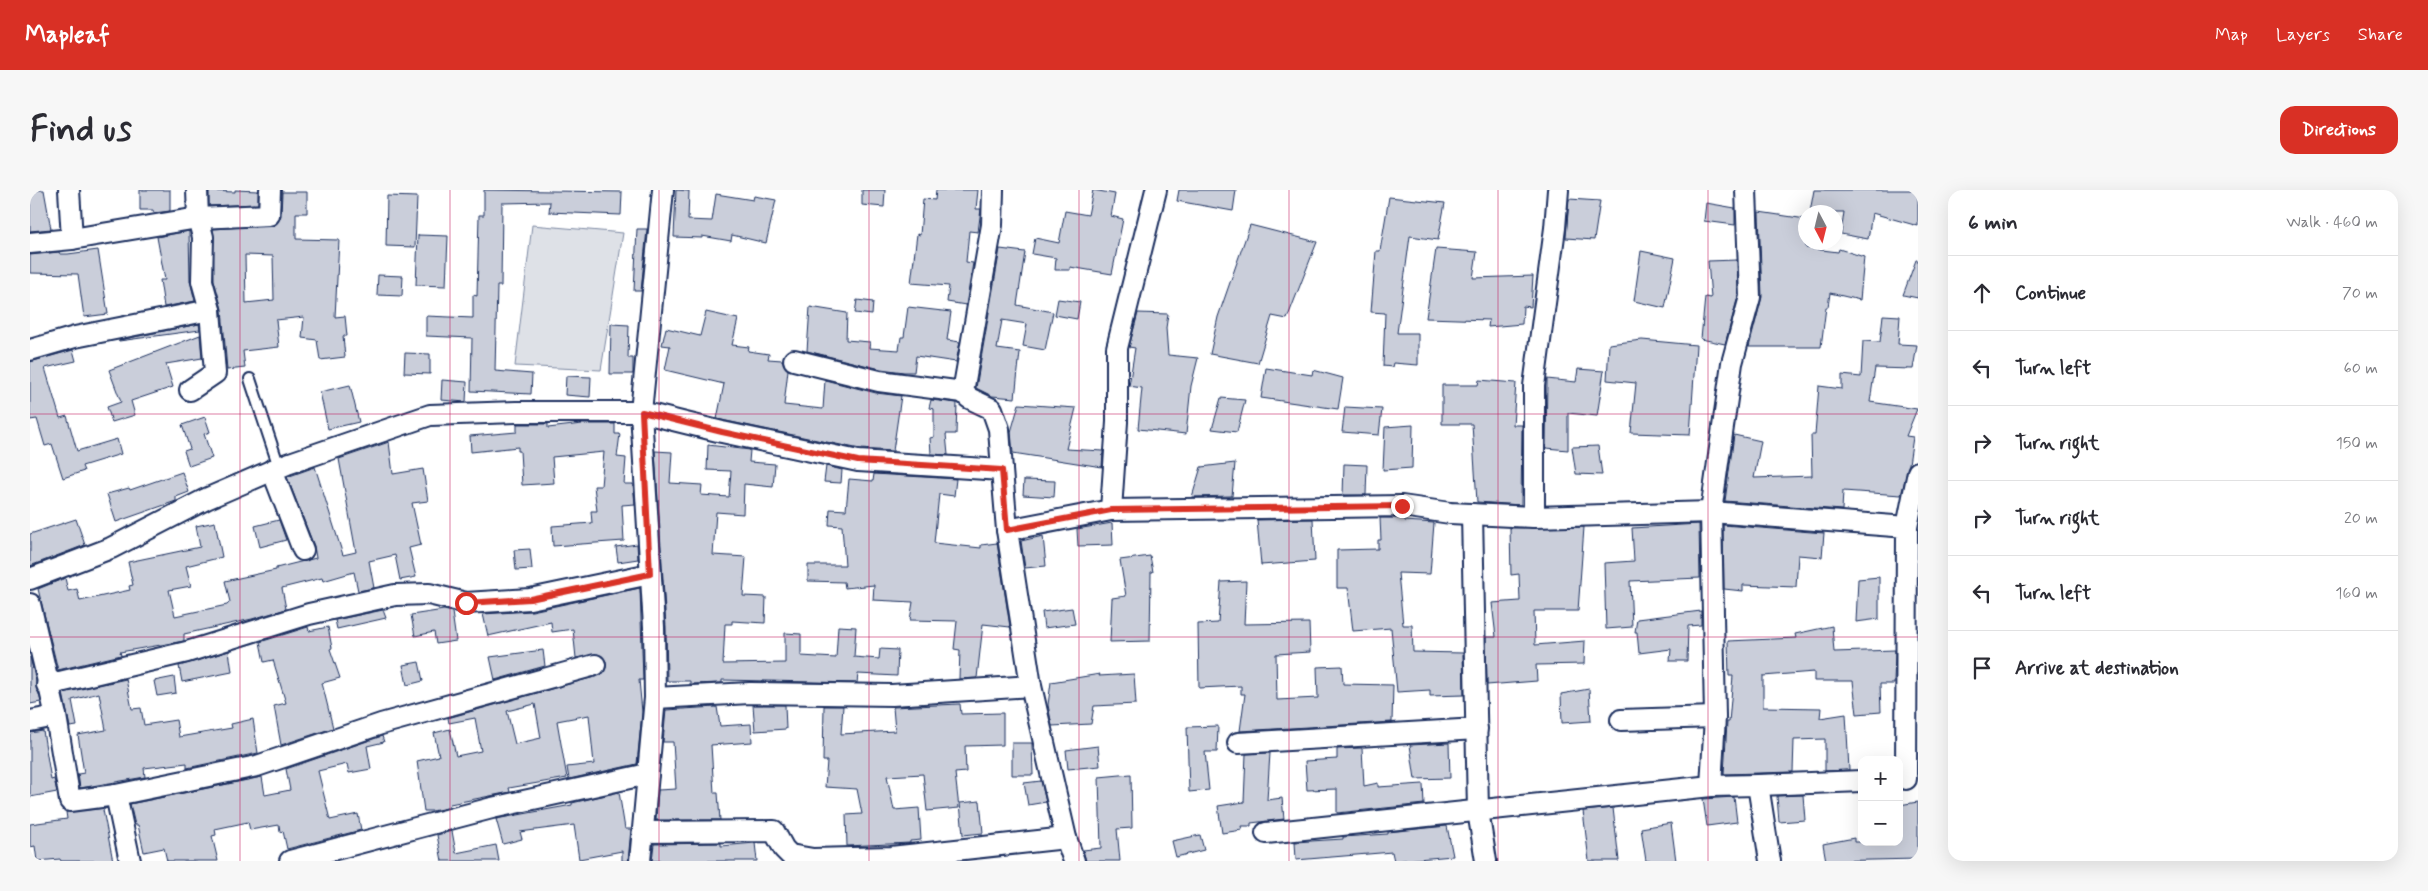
<!DOCTYPE html>
<html lang="en">
<head>
<meta charset="utf-8">
<style>
	body { margin:0; font-family:Mynerve,sans-serif; background:#f7f7f7; color:#2b2b33 }
	.controls { position:absolute; right:15px; bottom:15px; display:grid; overflow:hidden; border-radius:10px; box-shadow:0 5px 20px #0002 }
	.controls button { width:45px; height:45px; display:grid; place-items:center; padding:0; border:0; border-bottom:1px solid #e1e1e2; background:#fff; color:#2b2b33; font:25px sans-serif }
	.compass { position:absolute; left:1768px; top:15px; width:45px; height:45px; border-radius:50%; background:#fff; box-shadow:0 5px 20px #0002; rotate:173deg }
	.stop { position:absolute; width:15px; height:15px; margin:-11px; border:4px solid #d93025; border-radius:50%; background:#fff }
	.stop.end { background:#d93025; border-color:#fff; box-shadow:0 1px 5px #0008 }
	.list { margin:0; padding:0; list-style:none }
	h2 { display:flex; justify-content:space-between; align-items:center; height:65px; margin:0; padding:0 20px; font-size:21px }
	h2 small { font-size:16px; font-weight:400; color:#7c7c81 }
	.list li { display:grid; grid-template-columns:32px 1fr auto; gap:15px; align-items:center; box-sizing:border-box; height:75px; padding:0 20px; border-top:1px solid #e1e1e2 }
	.list b { display:block; font-size:19px; white-space:nowrap }
	.list em { font-size:16px; font-style:normal; color:#7c7c81 }
	.icon { flex:none; width:28px; height:28px; fill:none; stroke:currentColor; stroke-width:2; stroke-linecap:round; stroke-linejoin:round }
	.map { position:relative; flex:none; width:1888px; height:671px; overflow:hidden; border-radius:15px }
	header { display:flex; align-items:center; gap:30px; box-sizing:border-box; height:70px; padding:0 25px; background:#d93025; color:#fff }
	header strong { font-size:24px }
	nav { display:flex; gap:28px; margin-inline-start:auto; font-size:18px }
	.intro { display:flex; align-items:center; justify-content:space-between; box-sizing:border-box; height:120px; padding:0 30px }
	h1 { margin:0; font-size:35px }
	.button { padding:12px 22px; border-radius:15px; background:#d93025; color:#fff; font-size:18px; font-weight:700 }
	main { display:flex; gap:30px; padding:0 30px }
	aside { flex:1; background:#fff; border-radius:15px; box-shadow:0 5px 20px #0002 }
	.map>svg:first-child { display:block }
</style>
</head>
<body>
<header>
<strong>Mapleaf</strong>
<nav><a>Map</a><a>Layers</a><a>Share</a></nav>
</header>
<div class="intro"><h1>Find us</h1><a class="button">Directions</a></div>
<main>
<div class="map">
<svg width="1888" height="671" viewBox="0 0 1888 671">
	<rect width="100%" height="100%" fill="#fff"/>
	<filter id="ink" filterUnits="userSpaceOnUse"><feTurbulence type="fractalNoise" baseFrequency=".02" numOctaves="2"/><feDisplacementMap in="SourceGraphic" scale="10" xChannelSelector="R" yChannelSelector="G"/><feConvolveMatrix kernelMatrix="1 2 1 2 8 2 1 2 1" color-interpolation-filters="sRGB"/></filter>
	<g filter="url(#ink)">
		<path fill="#dee1e7" stroke="#7c88a2" d="M502,35L593,43L571,180L485,176Z"/>
		<g fill="#caceda" stroke="#1b2f5e" fill-rule="evenodd">
			<path d="M0,0H14L21,39L0,41Z"/>
			<path d="M110,0H140V21L124,23L123,20H110Z"/>
			<path d="M205,0L228,1V14L179,16V1L205,2Z"/>
			<path d="M454,0L592,2L591,25L519,22L520,12L472,13L471,96H467L465,181L502,184L501,204L441,201L442,148L396,146V126L443,128V105L447,106L449,25H454Z"/>
			<path d="M646,0L659,1L658,30L682,31L686,4L723,10L724,6L746,10L736,53L702,45L701,51L672,46V48L644,47Z"/>
			<path d="M832,0H855L854,17L832,15Z"/>
			<path d="M906,0H948L946,19H951L948,42L939,41L936,72L943,73L936,115L917,112L919,96L881,93L887,44L890,45L893,9L905,10Z"/>
			<path d="M1063,0L1085,4L1081,26L1093,29L1082,84L1040,77V80H1025L1026,68L1002,64L1005,48L1029,53L1035,21L1058,25Z"/>
			<path d="M1149,0H1206L1203,21L1147,11Z"/>
			<path d="M1784,0H1888V36L1842,23L1838,49L1811,44L1814,22H1780Z"/>
			<path d="M252,2H277V23H266V49L309,50L305,127L315,126L317,146H313L315,167L290,170L287,150L272,148L274,127L246,130L249,157L213,161L215,178L197,180L192,119L184,90L183,39L245,35L251,26ZM215,65L243,66L244,110L216,113Z"/>
			<path d="M357,6L387,7L385,57L356,56Z"/>
			<path d="M1359,7L1415,13L1408,50L1380,46L1367,143H1388V175L1363,173L1362,177L1353,176L1355,123L1341,122L1346,61H1350Z"/>
			<path d="M1539,9L1570,11L1564,50L1536,48Z"/>
			<path d="M1676,13L1705,18V35L1674,31Z"/>
			<path d="M1729,22L1776,29V58L1808,62L1809,59L1834,67L1830,110L1800,103L1798,117H1796L1791,157H1719L1732,107Z"/>
			<path d="M1220,35L1287,52L1257,129L1242,126L1228,173L1180,164L1188,127Z"/>
			<path d="M607,39H617L611,101H604Z"/>
			<path d="M159,41L160,91L165,111L134,117L130,90H135L127,47Z"/>
			<path d="M388,45L418,46L416,96L386,95Z"/>
			<path d="M970,59L995,62L987,115L1023,122L1015,160L993,156L997,134L972,130L967,159L990,162L985,208L962,206L946,198Z"/>
			<path d="M1406,59L1447,62L1443,88L1503,86L1501,117L1493,116L1492,134L1458,137L1459,130L1396,128Z"/>
			<path d="M68,60L78,124L54,127L48,84L0,83V65L29,62L30,64H38Z"/>
			<path d="M1611,61L1645,68L1635,118L1604,111Z"/>
			<path d="M1707,70L1708,106L1695,154L1671,149L1675,107L1681,108L1678,71Z"/>
			<path d="M1886,70H1888V108L1873,105Z"/>
			<path d="M348,85L373,86L372,106L347,105Z"/>
			<path d="M1028,109L1050,112L1047,129L1025,125Z"/>
			<path d="M827,110L843,112L842,125L825,123Z"/>
			<path d="M780,117L817,123L816,150L840,152L839,158L869,160L871,147H874L878,117L921,122L917,150L930,152L926,172L886,166L884,182H874L851,179L777,161Z"/>
			<path d="M676,122L708,129L702,155L719,157L718,161L739,164L738,169L752,170L758,180L754,215L793,219L795,190L846,203L871,206L863,261L830,259L687,229L694,194L635,180L640,156L632,155L636,138L670,146Z"/>
			<path d="M1108,123L1138,124L1136,138L1138,165L1168,168L1161,196L1156,244L1108,239L1112,198L1099,196L1105,158L1099,157Z"/>
			<path d="M1853,125L1870,126L1868,154L1887,155L1883,179L1845,178L1840,212L1887,219L1876,246L1883,247L1879,274L1871,305L1813,301L1812,320L1695,311L1704,245L1731,251L1724,288L1782,286L1781,245H1785L1789,196L1812,199V185L1831,187L1833,151L1850,152Z"/>
			<path d="M169,134L170,140L89,151V150Z"/>
			<path d="M581,134L599,135L598,168H603V184H580Z"/>
			<path d="M170,145L172,168L136,174L143,197L101,211L105,225L82,232L77,217L91,212L79,180Z"/>
			<path d="M1612,150L1666,155L1660,245L1601,243L1606,193L1577,190L1579,154Z"/>
			<path d="M43,160L46,171L15,178L30,228L37,226L47,261L87,249L91,264L52,276L54,281L33,288L22,254L15,256L7,229L0,230V172Z"/>
			<path d="M375,163L400,164V184L374,183Z"/>
			<path d="M1236,178L1282,185L1283,180L1313,188L1308,219L1231,208Z"/>
			<path d="M1548,179L1574,181L1567,226L1538,223V260L1516,258L1517,189L1546,192Z"/>
			<path d="M536,186L561,187L560,207L535,205Z"/>
			<path d="M412,190L437,192L436,212L411,210Z"/>
			<path d="M1449,190L1486,193L1483,235H1492L1491,315L1447,312L1442,234H1412V195H1448Z"/>
			<path d="M320,195L329,232L298,239L290,202Z"/>
			<path d="M1191,208L1215,210L1207,242L1182,239Z"/>
			<path d="M901,210L927,213L926,244H916L918,265L901,264L900,248L904,247V219L899,218Z"/>
			<path d="M989,214L1046,218L1036,259L1073,261L1072,277L983,263L981,242Z"/>
			<path d="M1315,217L1352,219L1349,245L1312,242Z"/>
			<path d="M175,227L180,242L174,244L182,268L159,276L154,261L160,259L152,235Z"/>
			<path d="M487,234H518V238L552,234H585V244H590L587,267L596,268L594,294H603L605,314L592,315L594,351L523,356L522,336L562,333L561,321H567L564,296H571L574,262L522,267L524,293L492,295L490,261H488V257L441,262L440,246L487,242Z"/>
			<path d="M1383,235L1382,278L1353,280L1355,237Z"/>
			<path d="M359,252L363,284L393,279L398,311L382,313L391,355L379,358L386,387L370,390L365,365L339,371L344,398L328,401L324,382L293,391L292,388L252,398L256,419L222,429L154,444V451L90,462L91,465L28,480L8,399L35,388L38,401L47,399L50,411L100,400L99,396L103,395L98,372L170,357L166,336L185,332L192,367L156,376L161,396L139,400L145,426L197,415L200,412L195,391L246,380V378L286,368L284,356L257,287L285,277L313,365L326,362L309,269Z"/>
			<path d="M678,255L720,260L719,272L745,274L743,297L714,294L713,324L686,322L683,365L716,367L713,406L736,407L735,433L702,431V434H695L693,474L755,473V443L771,444V466L806,468L808,436L826,437L824,467L849,469L850,459L868,460L867,486L828,484L827,493L692,490V493L660,494V491H637L636,437L625,261L642,262L640,293L672,295L671,305L699,307L701,281L677,280Z"/>
			<path d="M1568,256L1572,285L1546,284L1542,257Z"/>
			<path d="M1205,273L1202,306L1162,307L1171,277Z"/>
			<path d="M1314,274L1337,275L1336,305H1313Z"/>
			<path d="M796,276L812,280L811,293L794,292Z"/>
			<path d="M152,282L159,302L146,307V311L86,332L77,304L99,298L100,300Z"/>
			<path d="M844,284L926,289L924,306L909,304L904,353L951,358V355L967,353L980,437L953,434L947,488L929,489L930,460L924,459L927,431L880,430L883,412L843,410L844,395L815,398L814,392L778,391V375H815L812,336L799,335L800,319L816,320L819,289L843,291Z"/>
			<path d="M994,290L1025,291L1024,307L993,305Z"/>
			<path d="M1350,328H1375V331L1404,333L1400,384L1368,383L1373,435H1382L1383,462L1433,463L1434,505L1400,506V500L1367,502L1361,438L1323,441L1318,398H1307V360L1348,359V350H1351Z"/>
			<path d="M46,329L55,355L0,376V344Z"/>
			<path d="M1283,329L1285,371L1231,375L1227,330Z"/>
			<path d="M249,330L256,350L230,357L225,336Z"/>
			<path d="M1082,333L1083,355L1048,356L1047,339Z"/>
			<path d="M1669,334L1670,388L1600,391L1602,437L1576,439L1574,373L1604,371L1602,338Z"/>
			<path d="M1693,335L1794,343L1792,367L1768,365L1766,397L1713,395V401L1694,399Z"/>
			<path d="M1554,337L1548,421H1504L1505,455L1555,451L1554,474L1506,475L1507,491L1457,495L1456,447H1466L1462,413L1490,411L1489,384L1481,385L1480,338Z"/>
			<path d="M1013,346L1016,376L995,378L991,351Z"/>
			<path d="M607,354L608,369L588,372L586,357Z"/>
			<path d="M500,359L502,379L486,380L484,360Z"/>
			<path d="M1120,366L1123,382H1121L1120,451L1080,452L1082,408L1096,406L1090,370Z"/>
			<path d="M1849,387V429L1826,432L1828,389Z"/>
			<path d="M1216,391L1214,434L1279,433L1280,462L1246,464L1247,510L1288,508L1287,477L1312,476L1313,494L1363,495L1362,532L1210,541L1215,504H1211V496L1169,498L1168,434L1188,433L1191,392Z"/>
			<path d="M610,398L613,490H609L612,522L607,574L539,589L537,577L564,574L559,525L527,531L537,588L479,598L480,602L420,614L417,618L402,621H394L387,571L409,566L404,543L420,539L426,566L451,561L445,528L419,533L418,528L568,486L576,478V471L568,464L546,468L543,439L522,442L521,432L458,446L453,424L502,421ZM505,514L511,548L485,554L477,521Z"/>
			<path d="M1042,418L1045,434L1014,438L1012,422Z"/>
			<path d="M353,420L356,428L307,439L305,430Z"/>
			<path d="M414,420L422,422L426,451L406,454L404,442L385,446L381,425Z"/>
			<path d="M1671,421V435L1658,436L1657,471H1640L1641,459L1609,463L1607,442H1605L1607,429Z"/>
			<path d="M1802,436L1804,462L1865,460L1864,494H1850L1851,522L1827,524L1823,491H1784V482L1733,486V517L1791,518L1790,528L1816,524L1819,580L1795,581V549L1764,550L1763,582L1694,584L1697,532H1699L1703,486H1699L1698,451L1766,448L1765,444Z"/>
			<path d="M278,437L279,441L298,437L302,458L300,459L310,488L292,493L303,538L251,555L244,516L256,513L243,470L234,472L230,452Z"/>
			<path d="M513,460L515,476L465,490L460,467Z"/>
			<path d="M199,461L202,482L152,492L149,476Z"/>
			<path d="M0,467L11,512L0,514Z"/>
			<path d="M389,472L393,491L377,495L373,475Z"/>
			<path d="M1070,484L1069,486L1104,484L1106,514L1064,516L1061,534L1022,536L1018,515L1021,492Z"/>
			<path d="M144,487L146,503L127,506L124,491Z"/>
			<path d="M96,489L102,519L111,518L114,535L146,530L149,547L202,538L201,534L223,529L228,563L157,578V573L114,578L115,587L50,598L48,584L54,583L48,545L76,540L69,503L42,510L47,536L40,537L33,503Z"/>
			<path d="M1559,499L1561,531L1532,533L1531,504Z"/>
			<path d="M930,514L931,524L973,523V555L935,556L936,582L925,583L929,618L897,621L893,584L857,586L864,620L889,618L891,650L880,651V653L817,656L816,625L832,624L827,599L795,597L797,571H793L794,516H813L811,544L865,541L863,517Z"/>
			<path d="M723,515H755L756,539L725,541Z"/>
			<path d="M687,517L690,536L721,534L722,552L681,555L684,603H688L690,630H626L628,600L646,599L643,552H633L636,520Z"/>
			<path d="M1188,536L1187,562H1175L1179,600L1159,602L1157,537Z"/>
			<path d="M13,541L21,590L24,589L27,602L0,607V543Z"/>
			<path d="M352,546L354,552L337,556L341,579L319,583L317,574L288,581L300,630L328,624L331,640L257,659L253,641L250,642L249,635L220,640L218,632L185,639L186,645L182,646L188,671H137L134,658L114,662L108,635H105L100,614L232,587L235,605L260,600L256,579Z"/>
			<path d="M982,553H1002L1003,585H982Z"/>
			<path d="M1419,553L1420,588L1385,589L1380,555Z"/>
			<path d="M1068,556L1070,576L1038,579L1036,560Z"/>
			<path d="M1332,558L1334,596L1348,593V597L1393,594L1394,614L1307,623V599L1277,600L1275,571L1307,569V559Z"/>
			<path d="M1240,563L1237,610L1252,608L1254,629L1221,633V636H1211L1212,640L1192,643L1188,616L1214,612L1216,564Z"/>
			<path d="M1101,584L1102,638L1087,639L1090,671H1056L1053,660L1071,658L1069,587Z"/>
			<path d="M1011,591L1016,612L998,615L994,593Z"/>
			<path d="M589,602L595,639H601L598,671H592V661L549,669L544,635L490,642L492,649L473,654L466,629L542,615V613Z"/>
			<path d="M1773,605L1775,630L1749,632L1747,606Z"/>
			<path d="M1704,607L1707,632L1677,636L1673,609Z"/>
			<path d="M950,611L953,643L933,645L930,613Z"/>
			<path d="M1888,612V669L1796,671L1793,654L1824,648V652H1869V615Z"/>
			<path d="M77,618L73,620L83,671H31L30,669L7,671L5,656L0,657V634L37,629L36,622Z"/>
			<path d="M1583,618L1589,671H1559L1553,621Z"/>
			<path d="M1641,633L1646,671H1616L1611,638Z"/>
			<path d="M1417,636L1423,666L1364,671L1362,662L1266,670L1265,652L1313,649V647L1358,644V642Z"/>
			<path d="M422,641L426,663L466,655L469,671H412L407,645Z"/>
			<path d="M1170,645L1174,660L1146,667L1142,651Z"/>
			<path d="M691,653V656L725,653L727,671H622L624,654Z"/>
		</g>
		<g fill="none" stroke-linecap="round" stroke-linejoin="round">
			<g stroke="#1b2f5e" stroke-width="14">
				<path id="service" d="M220,189L249,277"/>
			</g>
			<g stroke="#1b2f5e" stroke-width="24">
				<g id="minor">
					<path d="M39,0L42,49"/>
					<path d="M963,0L962,35L933,202L939,208L962,219L969,239L972,280"/>
					<path d="M1716,0L1720,107L1702,173L1681,322L1685,527L1681,596L1728,595L1740,671"/>
					<path d="M0,53L42,49L168,28L239,25L240,0"/>
					<path d="M0,160L45,147L180,120"/>
					<path d="M764,170L849,191L933,202"/>
					<path d="M160,200L185,183L180,120L172,91L173,47L168,28L167,0"/>
					<path d="M242,280L273,360"/>
					<path d="M1081,320L1087,232V158L1126,0"/>
					<path d="M1442,324L1448,621L1456,671"/>
					<path d="M1504,327V196L1525,38L1528,0"/>
					<path d="M1877,337L1888,282"/>
					<path d="M977,340L1081,320L1372,316L1420,323L1504,327L1681,322L1877,337L1876,589"/>
					<path d="M0,389L81,358L176,309L257,274L400,225L486,222H611L692,242L828,271L972,280L977,340L1001,496L1036,648L1044,671"/>
					<path d="M0,414L26,526L40,611L86,605L227,576L351,534L565,475"/>
					<path d="M17,495L157,462L279,424L365,405L399,404L436,413L500,409L620,384"/>
					<path d="M625,508L720,503L862,505L1001,496"/>
					<path d="M1591,530L1685,527"/>
					<path d="M0,531L26,526"/>
					<path d="M1208,553L1447,539"/>
					<path d="M1728,595L1832,591"/>
					<path d="M86,605L100,671"/>
					<path d="M613,642L744,641L754,659L760,665L783,669L861,667L1036,648"/>
					<path d="M1236,643L1681,596"/>
					<path d="M260,671L462,618L618,584"/>
					<path d="M610,671L625,508L624,437L611,222L633,0"/>
				</g>
			</g>
			<use href="#service" stroke="#fff" stroke-width="10"/>
			<use href="#minor" stroke="#fff" stroke-width="20"/>
		</g>
	</g>
	<g fill="none" stroke-linecap="round" stroke-linejoin="round" filter="url(#ink)">
		<path stroke="#d93025" stroke-width="6" d="M436,413L500,409L620,384L612,222L692,242L828,271L972,280L977,340L1081,320L1372,316"/>
	</g>
	<path fill="none" stroke="#c2185b" stroke-width="1" stroke-opacity="0.55" d="M210,0V671M420,0V671M629,0V671M839,0V671M1049,0V671M1259,0V671M1468,0V671M1678,0V671M0,224H1888M0,447H1888"/>
</svg>
<div class="controls">
<button>+</button>
<button>−</button>
</div>
<svg class="compass" viewBox="-18 -18 36 36"><path d="M0-13l5 13h-10z" fill="#e53935"/><path d="M0 13l5-13h-10z" fill="#7c7c81"/></svg>
<div class="stop" style="left:436px;top:413px"></div>
<div class="stop end" style="left:1372px;top:316px"></div>
</div>
<aside>
<h2>6 min<small>Walk · 460 m</small></h2>
<ul class="list">
<li><svg class="icon" aria-label="ahead" viewBox="0 0 24 24"><path d="M12 20V5M6 11l6-6 6 6"/></svg><div><b>Continue</b></div><em>70 m</em></li>
<li><svg class="icon" aria-label="left" viewBox="0 0 24 24"><path d="M17 20v-9H6M10 6l-5 5 5 5"/></svg><div><b>Turn left</b></div><em>60 m</em></li>
<li><svg class="icon" aria-label="right" viewBox="0 0 24 24"><path d="M7 20v-9h11M14 6l5 5-5 5"/></svg><div><b>Turn right</b></div><em>150 m</em></li>
<li><svg class="icon" aria-label="right" viewBox="0 0 24 24"><path d="M7 20v-9h11M14 6l5 5-5 5"/></svg><div><b>Turn right</b></div><em>20 m</em></li>
<li><svg class="icon" aria-label="left" viewBox="0 0 24 24"><path d="M17 20v-9H6M10 6l-5 5 5 5"/></svg><div><b>Turn left</b></div><em>160 m</em></li>
<li><svg class="icon" aria-label="arrive" viewBox="0 0 24 24"><path d="M6 21V4h12l-3 4 3 4H6"/></svg><div><b>Arrive at destination</b></div></li>
</ul>
</aside>
</main>
</body>
</html>
